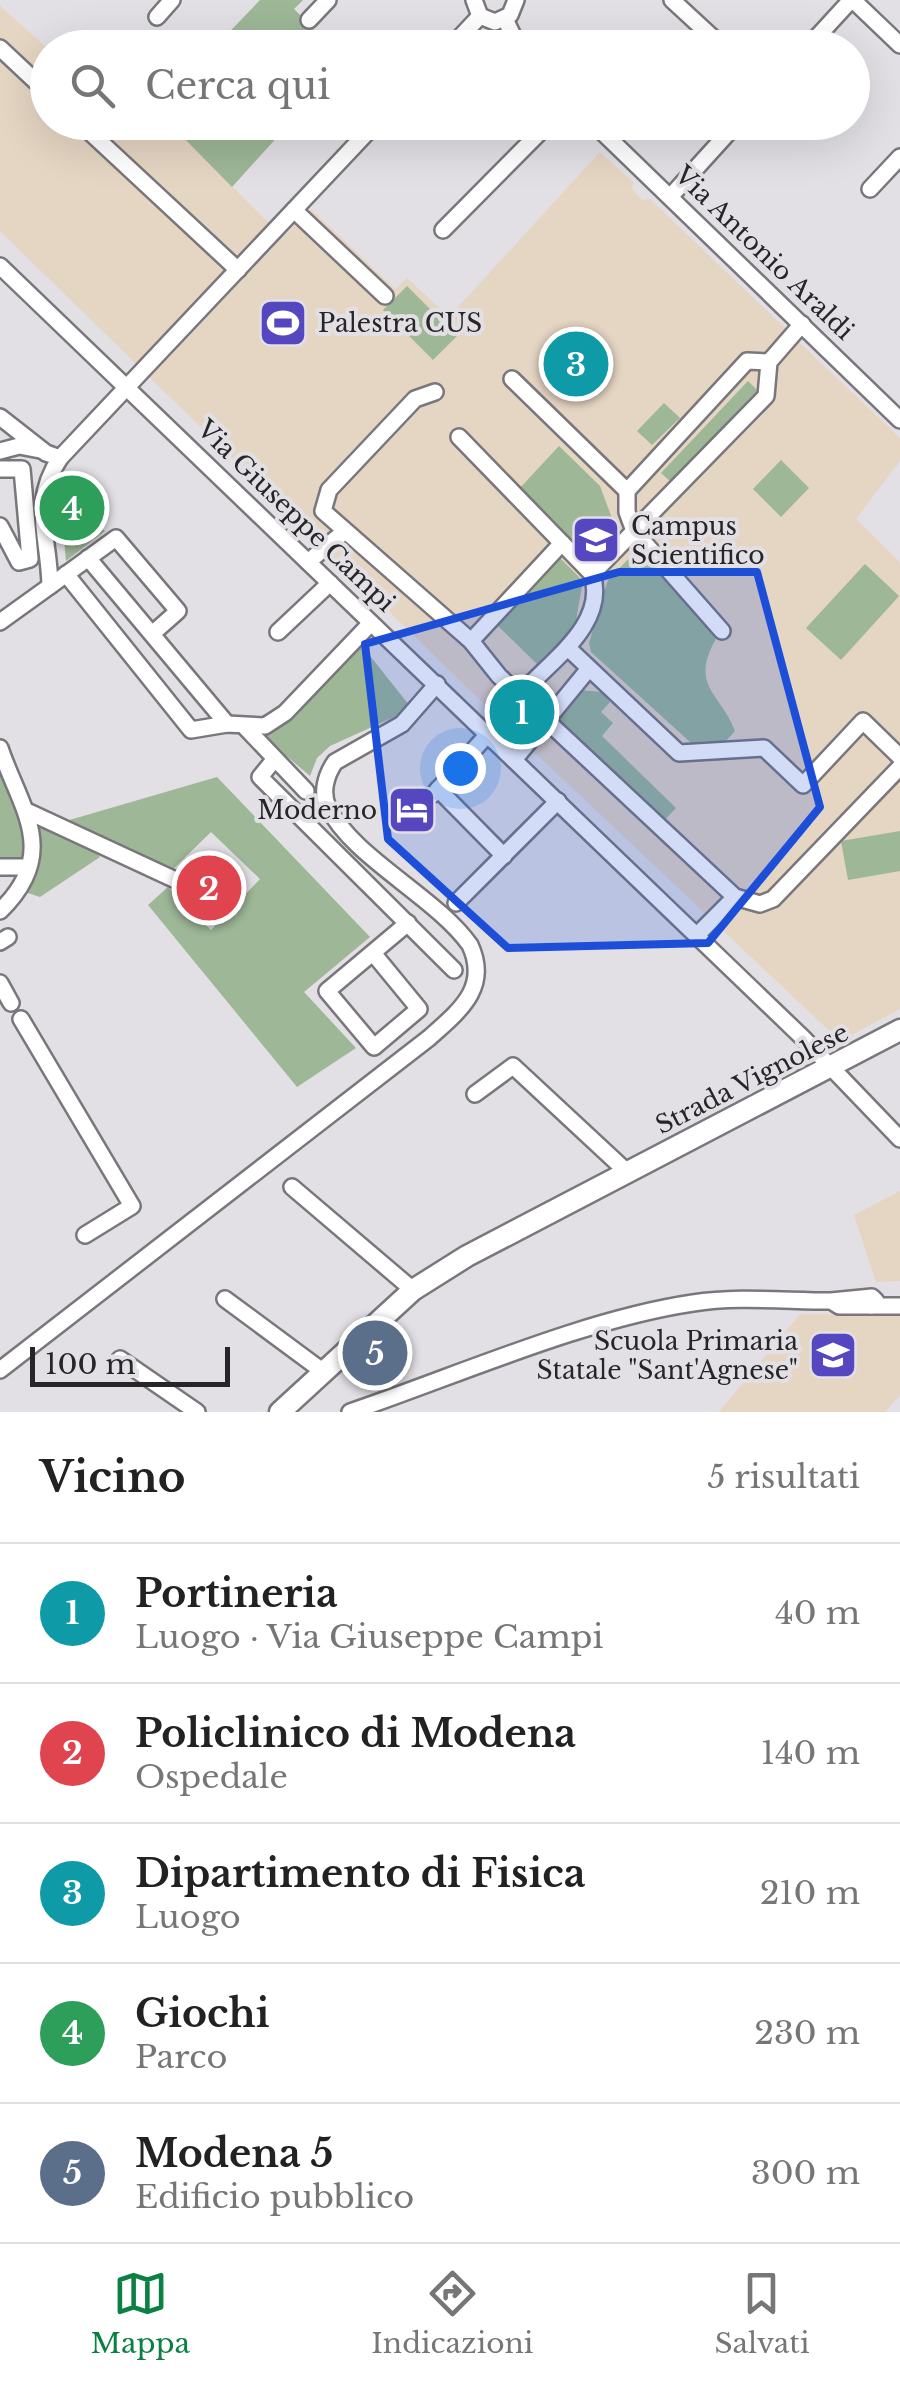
<!DOCTYPE html>
<html lang="it">
<head>
<meta charset="utf-8">
<style>
	body { margin:0; font-family:"Libre Baskerville",serif; background:#f2f2f2; color:#222 }
	.scale { position:absolute; left:30px; bottom:25px; width:200px; box-sizing:border-box; padding-left:10px; border:5px solid #262527; border-top:0; font-size:28px; line-height:35px; white-space:nowrap; color:#262527; -webkit-text-stroke:8px #e2e0e5; paint-order:stroke }
	.you { position:absolute; left:460px; top:768px; width:35px; height:35px; margin:-25px; border:8px solid #fff; border-radius:50%; background:#1a73e8; box-shadow:0 0 0 15px #1a73e833 }
	.badge { display:grid; place-items:center; width:65px; height:65px; border-radius:50%; background:#0b8043; color:#fff; font-size:32px; font-weight:700 }
	.pin { position:absolute; translate:-50% -50%; border:5px solid #fff; box-shadow:0 2px 10px #0006 }
	.list { margin:0; padding:0; list-style:none }
	h2 { display:flex; justify-content:space-between; align-items:center; height:130px; margin:0; padding:0 40px; font-size:42px }
	h2 small { font-size:32px; font-weight:400; color:#767676 }
	.list li { display:grid; grid-template-columns:65px 1fr auto; gap:30px; align-items:center; box-sizing:border-box; height:140px; padding:0 40px; border-top:2px solid #e0e0e0 }
	.list b { display:block; font-size:38px; white-space:nowrap }
	.list p { margin:0; font-size:32px; white-space:nowrap; color:#767676 }
	.list em { font-size:32px; font-style:normal; color:#767676 }
	.icon { flex:none; width:55px; height:55px; fill:none; stroke:currentColor; stroke-width:2; stroke-linecap:round; stroke-linejoin:round }
	.map { position:relative; flex:none; width:900px; height:1412px; overflow:hidden }
	.search { position:absolute; background:#fff; box-shadow:0 10px 40px #0002; left:30px; right:30px; top:30px; height:110px; display:flex; align-items:center; gap:25px; box-sizing:border-box; padding:0 35px; border-radius:55px; color:#767676; font-size:38px }
	.sheet { height:830px; background:#fff }
	nav { display:flex; justify-content:space-around; align-items:center; box-sizing:border-box; height:140px; border-top:2px solid #e0e0e0; background:#fff; font-size:28px; color:#767676 }
	nav a { display:grid; justify-items:center; gap:5px }
	nav .on { color:#0b8043 }
	.map>svg:first-child { display:block }
</style>
</head>
<body>
<div class="map">
<svg width="900" height="1412" viewBox="0 0 900 1412">
	<rect width="100%" height="100%" fill="#e2e0e5"/>
	<g fill="#e5d5c3">
		<path d="M0,6L47,48L48,122L169,123L283,237L311,209L395,289L407,278L449,317L600,152L633,182L632,189L642,200L650,199L785,328L783,340L790,346L799,342L900,438V461L856,519L900,562V1009L840,1041L494,714L0,231Z"/>
		<path d="M900,1191V1281L876,1282L854,1215Z"/>
		<path d="M800,1314L900,1315V1395L885,1412H719Z"/>
	</g>
	<g fill="#9db797">
		<path d="M260,0H303L294,9L314,29L297,47L214,48Z"/>
		<path d="M169,123H290L232,187Z"/>
		<path d="M407,286L457,336L433,360L383,310Z"/>
		<path d="M748,381L758,391L672,483L661,473Z"/>
		<path d="M664,403L680,418L652,445L637,431Z"/>
		<path d="M559,446L600,486L613,521L607,531L613,537L592,559L518,490Z"/>
		<path d="M781,460L809,488L781,517L753,489Z"/>
		<path d="M59,485L105,531L66,561Z"/>
		<path d="M640,547L716,639C689,686 721,693 735,731L726,741L690,742L591,652L589,643L608,580Z"/>
		<path d="M558,556L583,581L575,626L537,664L494,622Z"/>
		<path d="M865,564L899,596L841,660L806,628Z"/>
		<path d="M359,642L409,705L405,712L330,746L317,758L310,776L263,736Z"/>
		<path d="M580,690L601,692L610,702L601,712L613,723L602,736L676,808L661,824L561,726L558,713Z"/>
		<path d="M0,759L28,842L23,863L0,862Z"/>
		<path d="M217,777L370,937L304,992L356,1048L297,1087L148,905L168,887L211,930L260,879L211,832L168,874L66,821Z"/>
		<path d="M33,816L86,842L100,857L40,897L19,890Z"/>
		<path d="M900,831V871L848,880L841,841Z"/>
	</g>
	<g fill="none" stroke-linecap="round" stroke-linejoin="round">
		<g stroke="#79777c" stroke-width="20">
			<g id="minor">
				<path d="M474,0L480,16L495,22L510,15L516,0"/>
				<path d="M672,0L724,48"/>
				<path d="M853,0L900,45"/>
				<path d="M157,17L172,0"/>
				<path d="M505,19L519,48"/>
				<path d="M309,20L328,0"/>
				<path d="M0,48L48,93"/>
				<path d="M450,48L480,16"/>
				<path d="M807,48L851,0"/>
				<path d="M79,122L238,270"/>
				<path d="M592,122L900,420"/>
				<path d="M870,189L900,157"/>
				<path d="M670,197L738,122"/>
				<path d="M294,210L385,296"/>
				<path d="M443,230L550,122"/>
				<path d="M0,266L803,1038L900,1139"/>
				<path d="M512,379L627,491"/>
				<path d="M435,392L415,399L329,490L323,511L471,641L499,676L735,897L760,904L773,899L900,767"/>
				<path d="M0,417L46,453L60,458L377,122"/>
				<path d="M459,437L592,574C608,624 550,661 523,692C511,706 503,725 494,741"/>
				<path d="M0,451L19,446L40,450"/>
				<path d="M0,469H22L30,559L19,562L0,526"/>
				<path d="M88,558L227,724"/>
				<path d="M308,562L345,531"/>
				<path d="M66,574L191,730L227,724L265,726L285,713L371,623"/>
				<path d="M592,574L766,396L769,362L802,324"/>
				<path d="M50,586L116,538L178,611L152,634"/>
				<path d="M0,622L50,586C49,535 30,503 60,458"/>
				<path d="M722,631L634,531L627,512V491L747,361L769,362"/>
				<path d="M278,632L330,583"/>
				<path d="M471,641L562,543"/>
				<path d="M568,648L679,753L764,748L803,785L863,721L900,757"/>
				<path d="M246,728L306,791"/>
				<path d="M0,748C20,808 61,852 0,911"/>
				<path d="M274,760L260,777L454,970"/>
				<path d="M514,760L587,671"/>
				<path d="M438,789L504,856"/>
				<path d="M434,794L488,734"/>
				<path d="M29,812L182,883"/>
				<path d="M0,867H26"/>
				<path d="M456,903L558,801"/>
				<path d="M697,935L735,897"/>
				<path d="M0,942L8,937"/>
				<path d="M373,953L419,1009L374,1047L327,991L408,923"/>
				<path d="M0,983L11,1003"/>
				<path d="M21,1019L132,1206L85,1235"/>
				<path d="M475,1094L513,1066L626,1171"/>
				<path d="M292,1187L413,1290"/>
				<path d="M225,1299L321,1370"/>
				<path d="M871,1306H900"/>
				<path d="M120,1359L197,1412"/>
				<path d="M0,1370L429,1038C459,1011 490,988 470,945C436,897 352,857 328,807C321,792 326,775 335,762L402,724L437,684"/>
				<path d="M350,1412C456,1376 584,1319 693,1303C737,1296 786,1301 831,1301L872,1297L876,1301L871,1306H839L831,1301"/>
			</g>
		</g>
		<g stroke="#79777c" stroke-width="25">
			<path id="major" d="M280,1412L413,1290L467,1256L900,1030"/>
		</g>
		<use href="#minor" stroke="#fff" stroke-width="15"/>
		<use href="#major" stroke="#fff" stroke-width="20"/>
	</g>
	<path fill="#1d4ed8" fill-opacity="0.2" stroke="#1d4ed8" stroke-width="8" stroke-linejoin="round" d="M619,572H757L820,807L708,943L508,948L388,839L365,644Z"/>
	<defs>
		<g id="stadium-square" transform="scale(2.5)"><rect x="-9" y="-9" width="18" height="18" rx="4" fill="#5447bf" stroke="#e2e0e5"/><path d="M0-5a6.5 5 0 1 0 0 10a6.5 5 0 1 0 0-10ZM-3.5-1.8h7v3.6h-7Z" fill="#fff"/></g>
		<g id="university-square" transform="scale(2.5)"><rect x="-9" y="-9" width="18" height="18" rx="4" fill="#5447bf" stroke="#e2e0e5"/><path d="M0-5L7-2L0 1L-7-2ZM-4 1L0 2.5L4 1V4Q0 6-4 4Z" fill="#fff"/></g>
		<g id="hotel-square" transform="scale(2.5)"><rect x="-9" y="-9" width="18" height="18" rx="4" fill="#5447bf" stroke="#e2e0e5"/><path d="M-6-4.5h1.5V1H6V5H4.5V3h-9V5H-6ZM-4 0a1.8 1.8 0 1 1 3.6 0ZM.5 0V-2.5h3Q6-2.5 6 0Z" fill="#fff"/></g>
		<g id="school-square" transform="scale(2.5)"><rect x="-9" y="-9" width="18" height="18" rx="4" fill="#5447bf" stroke="#e2e0e5"/><path d="M0-5L7-2L0 1L-7-2ZM-4 1L0 2.5L4 1V4Q0 6-4 4Z" fill="#fff"/></g>
	</defs>
	<g fill-rule="evenodd">
		<use href="#stadium-square" x="283" y="323"/>
		<use href="#university-square" x="596" y="540"/>
		<use href="#hotel-square" x="412" y="810"/>
		<use href="#school-square" x="833" y="1355"/>
	</g>
	<g text-anchor="middle" dominant-baseline="central" stroke-width="8" stroke-linejoin="round" paint-order="stroke">
		<g font-size="25" fill="#262527" stroke="#e2e0e5">
			<text transform="translate(764 253) rotate(44)">Via Antonio Araldi</text>
			<text transform="translate(296 516) rotate(44)">Via Giuseppe Campi</text>
			<text transform="translate(752 1079) rotate(-27)">Strada Vignolese</text>
		</g>
		<g font-size="25" fill="#262527" stroke="#e2e0e5" text-anchor="start">
			<text x="318" y="323">Palestra CUS</text>
			<text x="631" y="526">Campus<tspan x="631" dy="29">Scientifico</tspan></text>
			<text x="377" y="810" text-anchor="end">Moderno</text>
			<text x="798" y="1341" text-anchor="end">Scuola Primaria<tspan x="798" dy="29">Statale "Sant'Agnese"</tspan></text>
		</g>
	</g>
</svg>
<div class="scale">100 m</div>
<div class="you"></div>
<div class="pin badge" style="left:522px;top:712px;background:#0f9aa8">1</div>
<div class="pin badge" style="left:209px;top:888px;background:#e0444e">2</div>
<div class="pin badge" style="left:576px;top:364px;background:#0f9aa8">3</div>
<div class="pin badge" style="left:72px;top:508px;background:#2e9e5b">4</div>
<div class="pin badge" style="left:375px;top:1353px;background:#5c6f8a">5</div>
<div class="search"><svg class="icon" aria-label="search" viewBox="0 0 24 24"><circle cx="10" cy="10" r="6"/><path d="M15 15l6 6"/></svg>Cerca qui</div>
</div>
<section class="sheet">
<h2>Vicino<small>5 risultati</small></h2>
<ul class="list">
<li><span class="badge" style="background:#0f9aa8">1</span><div><b>Portineria</b><p>Luogo · Via Giuseppe Campi</p></div><em>40 m</em></li>
<li><span class="badge" style="background:#e0444e">2</span><div><b>Policlinico di Modena</b><p>Ospedale</p></div><em>140 m</em></li>
<li><span class="badge" style="background:#0f9aa8">3</span><div><b>Dipartimento di Fisica</b><p>Luogo</p></div><em>210 m</em></li>
<li><span class="badge" style="background:#2e9e5b">4</span><div><b>Giochi</b><p>Parco</p></div><em>230 m</em></li>
<li><span class="badge" style="background:#5c6f8a">5</span><div><b>Modena 5</b><p>Edificio pubblico</p></div><em>300 m</em></li>
</ul>
</section>
<nav>
<a class="on"><svg class="icon" aria-label="map" viewBox="0 0 24 24"><path d="M3 6l6-2 6 2 6-2v14l-6 2-6-2-6 2zM9 4v14M15 6v14"/></svg>Mappa</a>
<a><svg class="icon" aria-label="directions" viewBox="0 0 24 24"><path d="M12 3l9 9-9 9-9-9zM9 14v-3h6M13 9l2 2-2 2"/></svg>Indicazioni</a>
<a><svg class="icon" aria-label="saved" viewBox="0 0 24 24"><path d="M7 4h10v16l-5-4-5 4z"/></svg>Salvati</a>
</nav>
</body>
</html>
